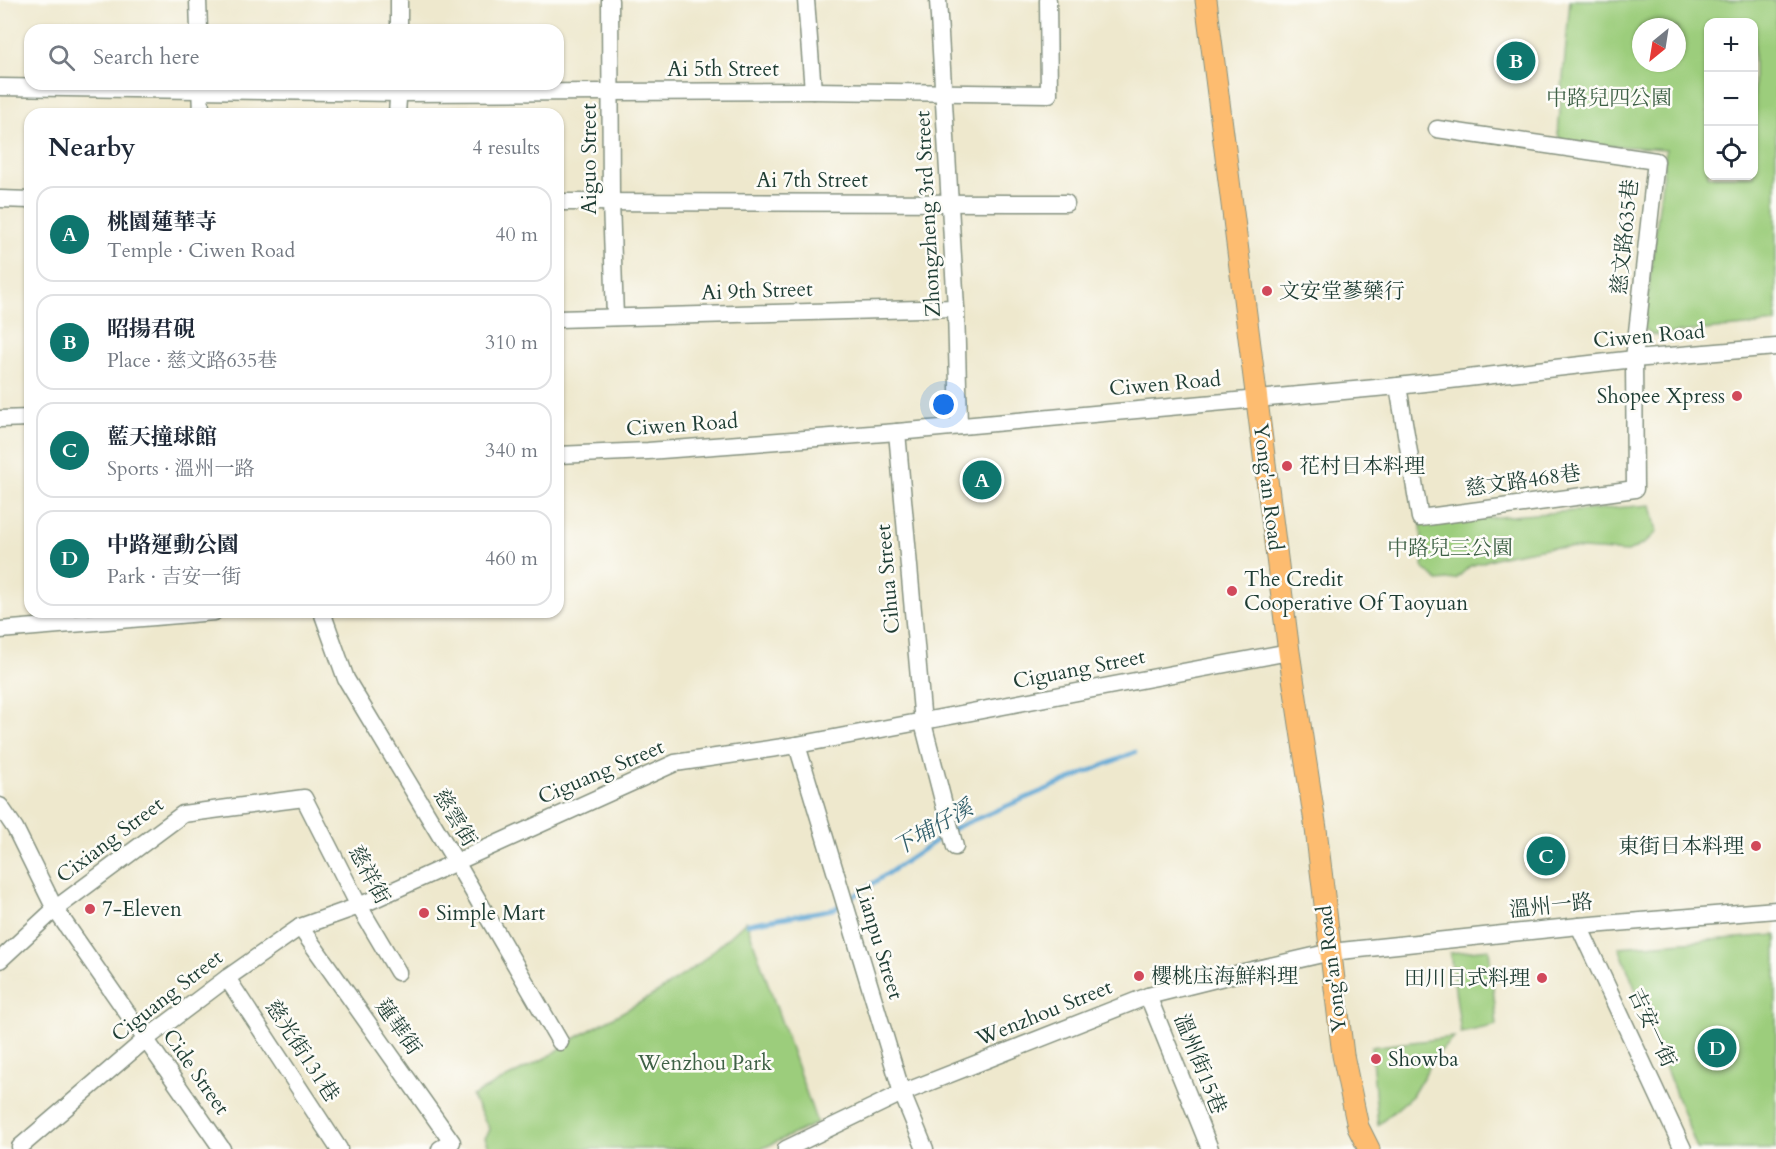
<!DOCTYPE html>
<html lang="en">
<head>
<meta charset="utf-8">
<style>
	body { margin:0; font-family:Cardo,"Noto Serif TC",serif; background:#f2f2f3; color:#1f2937 }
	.controls { position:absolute; right:18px; top:18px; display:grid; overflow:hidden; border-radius:12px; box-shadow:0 2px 4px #0004 }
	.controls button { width:54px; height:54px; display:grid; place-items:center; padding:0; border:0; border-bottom:2px solid #e0e1e3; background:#fff; color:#1f2937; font:30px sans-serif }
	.compass { position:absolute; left:1632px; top:18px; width:54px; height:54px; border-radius:50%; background:#fff; box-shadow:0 2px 4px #0004; rotate:210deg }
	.you { position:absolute; left:944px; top:405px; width:21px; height:21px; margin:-15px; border:4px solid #fff; border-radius:50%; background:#1a73e8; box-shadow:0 0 0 9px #1a73e833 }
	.badge { display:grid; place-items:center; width:39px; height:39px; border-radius:50%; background:#0f766e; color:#fff; font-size:20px; font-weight:700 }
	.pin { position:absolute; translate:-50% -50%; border:3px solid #fff; box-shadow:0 2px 6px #0006 }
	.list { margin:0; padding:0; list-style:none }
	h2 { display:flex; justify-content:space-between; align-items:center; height:78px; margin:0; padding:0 24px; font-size:26px }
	h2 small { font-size:20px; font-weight:400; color:#747a83 }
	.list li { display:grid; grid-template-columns:39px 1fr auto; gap:18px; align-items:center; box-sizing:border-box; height:96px; margin:0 12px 12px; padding:0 12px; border:2px solid #e0e1e3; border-radius:18px }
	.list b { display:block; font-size:22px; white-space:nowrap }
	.list p { margin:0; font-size:20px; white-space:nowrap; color:#747a83 }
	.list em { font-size:20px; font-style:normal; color:#747a83 }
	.icon { flex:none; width:33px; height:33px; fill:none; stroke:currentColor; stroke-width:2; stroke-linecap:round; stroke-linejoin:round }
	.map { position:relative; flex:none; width:1776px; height:1149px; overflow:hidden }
	.search { position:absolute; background:#fff; box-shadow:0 2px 4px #0004; left:24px; top:24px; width:540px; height:66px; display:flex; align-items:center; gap:15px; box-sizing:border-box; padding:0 21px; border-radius:18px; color:#747a83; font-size:22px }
	.panel { position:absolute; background:#fff; box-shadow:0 2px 4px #0004; left:24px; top:108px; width:540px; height:510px; border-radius:18px }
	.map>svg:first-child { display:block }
</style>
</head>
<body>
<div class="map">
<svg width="1776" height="1149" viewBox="0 0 1776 1149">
	<rect width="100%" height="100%" fill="#fdfcf7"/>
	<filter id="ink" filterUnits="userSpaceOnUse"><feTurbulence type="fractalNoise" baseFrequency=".0167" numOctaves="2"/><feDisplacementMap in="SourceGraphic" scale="12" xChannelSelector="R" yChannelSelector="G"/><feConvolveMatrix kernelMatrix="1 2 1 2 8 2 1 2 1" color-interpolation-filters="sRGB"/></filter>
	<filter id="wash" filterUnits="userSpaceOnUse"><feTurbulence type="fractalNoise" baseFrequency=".008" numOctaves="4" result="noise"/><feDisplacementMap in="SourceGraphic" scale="24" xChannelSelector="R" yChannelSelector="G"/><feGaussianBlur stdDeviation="1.35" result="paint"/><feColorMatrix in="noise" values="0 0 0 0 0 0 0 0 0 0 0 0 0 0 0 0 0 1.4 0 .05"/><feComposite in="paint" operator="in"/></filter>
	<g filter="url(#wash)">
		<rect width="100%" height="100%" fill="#eee8cd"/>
		<g fill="#9ccd7c" stroke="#5e8558" stroke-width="1.5" fill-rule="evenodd">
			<path d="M1570,0H1776V323L1653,335L1644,328L1666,149L1563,143L1558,134ZM1708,22H1754V176H1708ZM1641,27H1677V63H1641Z"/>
			<path d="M1651,505L1657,532L1645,543L1628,552L1551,547L1502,556L1470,566L1456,579L1438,581L1423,568L1421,523Z"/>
			<path d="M746,921L817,1123L761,1149H490L485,1138L490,1130L472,1096L551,1055L574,1039L655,994L699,964Z"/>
			<path d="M1776,935V1149H1697L1619,947Z"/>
			<path d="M1489,949L1497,1025L1461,1033L1450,953Z"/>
			<path d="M1454,1037L1435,1057L1412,1096L1378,1125L1371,1047Z"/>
		</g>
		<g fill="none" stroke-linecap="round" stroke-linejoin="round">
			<g stroke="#5ba5d3" stroke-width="4.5">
				<path d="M848,900L957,827L1135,752"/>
				<path d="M747,924L834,909L841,904"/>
			</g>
		</g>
	</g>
	<g filter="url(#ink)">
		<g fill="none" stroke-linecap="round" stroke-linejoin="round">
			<g stroke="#869280" stroke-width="19">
				<g id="minor">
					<path d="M198,0L199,30"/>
					<path d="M399,0V30"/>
					<path d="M610,0L611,202L615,317"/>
					<path d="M806,0L813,91"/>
					<path d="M938,0L956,308L959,425"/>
					<path d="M200,84L201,114"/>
					<path d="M0,87L398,93L813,91L1049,94L1048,0"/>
					<path d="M397,114L399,84"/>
					<path d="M0,199L30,200"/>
					<path d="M558,202L1066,203"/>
					<path d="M558,319L956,308"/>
					<path d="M1398,386L1420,518L1635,489L1634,359L1656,161L1437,129"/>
					<path d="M0,419L30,418"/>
					<path d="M897,432L923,723L955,847"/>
					<path d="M558,455L648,451L897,432L1398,386L1634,359L1776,347"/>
					<path d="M322,612L346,679L456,862L560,1042"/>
					<path d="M0,630L214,612"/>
					<path d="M797,745L902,1093L925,1149"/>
					<path d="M0,806L15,828L55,909L222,1149"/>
					<path d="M1579,926L1683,1149"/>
					<path d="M300,927L452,1142L440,1149"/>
					<path d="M0,960L55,909L183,814L304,798L359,906L398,972"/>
					<path d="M227,978L339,1149"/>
					<path d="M1148,996L1210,1149"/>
					<path d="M20,1147L146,1039L227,978L300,927L359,906L675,763L797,745L1289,652"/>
					<path d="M786,1149L902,1093L1148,996L1244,972L1331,952L1579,926L1776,910"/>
				</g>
			</g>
			<g stroke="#869280" stroke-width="23">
				<path id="major" d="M1206,0L1289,652L1316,829L1343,1055L1358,1127L1369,1149"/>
			</g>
			<use href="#minor" stroke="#fff" stroke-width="16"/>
			<use href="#major" stroke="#fdbc70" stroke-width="21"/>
		</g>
	</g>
	<g fill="#d1495b" stroke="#fdfcf7" stroke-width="2">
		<circle cx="1267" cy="291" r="6"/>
		<circle cx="1737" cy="396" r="6"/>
		<circle cx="1287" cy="466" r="6"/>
		<circle cx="1232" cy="591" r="6"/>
		<circle cx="1756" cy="846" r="6"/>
		<circle cx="90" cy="909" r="6"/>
		<circle cx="424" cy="913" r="6"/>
		<circle cx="1139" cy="976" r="6"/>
		<circle cx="1542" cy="978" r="6"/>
		<circle cx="1376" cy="1059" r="6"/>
	</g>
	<g text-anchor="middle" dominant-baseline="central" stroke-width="5" stroke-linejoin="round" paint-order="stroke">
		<g font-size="21" fill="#1f3d34" stroke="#fdfcf7">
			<text x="723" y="69">Ai 5th Street</text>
			<text transform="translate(589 159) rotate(-90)">Aiguo Street</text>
			<text x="812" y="180">Ai 7th Street</text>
			<text transform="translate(928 214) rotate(-93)">Zhongzheng 3rd Street</text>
			<text transform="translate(1625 237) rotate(-84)">慈文路635巷</text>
			<text transform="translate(757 291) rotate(-2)">Ai 9th Street</text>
			<text transform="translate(1649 336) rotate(-5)">Ciwen Road</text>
			<text transform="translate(1165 384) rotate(-5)">Ciwen Road</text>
			<text transform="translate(682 425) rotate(-4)">Ciwen Road</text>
			<text transform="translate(1523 481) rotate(-8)">慈文路468巷</text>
			<text transform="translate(1268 487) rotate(83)">Yong'an Road</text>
			<text transform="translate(888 579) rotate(-95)">Cihua Street</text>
			<text transform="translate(1079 669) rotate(-11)">Ciguang Street</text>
			<text transform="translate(601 772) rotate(-23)">Ciguang Street</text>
			<text transform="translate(455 818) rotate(59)">慈雲街</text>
			<text transform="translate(110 840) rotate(-37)">Cixiang Street</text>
			<text transform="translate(369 875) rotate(62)">慈祥街</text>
			<text transform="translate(1551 906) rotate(-6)">溫州一路</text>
			<text transform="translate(879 942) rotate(73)">Lianpu Street</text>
			<text transform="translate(1332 969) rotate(-97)">Yong'an Road</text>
			<text transform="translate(167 996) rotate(-38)">Ciguang Street</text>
			<text transform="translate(1044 1013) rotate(-22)">Wenzhou Street</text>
			<text transform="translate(398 1027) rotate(55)">蓮華街</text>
			<text transform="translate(1652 1028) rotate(65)">吉安一街</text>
			<text transform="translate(302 1051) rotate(57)">慈光街131巷</text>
			<text transform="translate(1200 1064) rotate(68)">溫州街15巷</text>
			<text transform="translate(196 1072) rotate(55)">Cide Street</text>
		</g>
		<g font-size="21" fill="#3e6146" stroke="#fdfcf7">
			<text x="1609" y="98">中路兒四公園</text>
			<text x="1450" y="548">中路兒三公園</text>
			<text x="705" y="1063">Wenzhou Park</text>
		</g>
		<g font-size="21" fill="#1f3d34" stroke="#fdfcf7" text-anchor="start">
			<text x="1279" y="291">文安堂蔘藥行</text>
			<text x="1725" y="396" text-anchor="end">Shopee Xpress</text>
			<text x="1299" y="466">花村日本料理</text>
			<text x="1244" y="579">The Credit<tspan x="1244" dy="24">Cooperative Of Taoyuan</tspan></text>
			<text x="1744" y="846" text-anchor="end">東街日本料理</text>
			<text x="102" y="909">7-Eleven</text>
			<text x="436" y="913">Simple Mart</text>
			<text x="1151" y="976">櫻桃庒海鮮料理</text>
			<text x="1530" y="978" text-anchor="end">田川日式料理</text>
			<text x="1388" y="1059">Showba</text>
		</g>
		<g font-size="22" font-style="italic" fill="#34616c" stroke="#fdfcf7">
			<text transform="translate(933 828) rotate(-30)">下埔仔溪</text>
		</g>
	</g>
</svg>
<div class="controls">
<button>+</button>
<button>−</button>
<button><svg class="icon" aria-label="locate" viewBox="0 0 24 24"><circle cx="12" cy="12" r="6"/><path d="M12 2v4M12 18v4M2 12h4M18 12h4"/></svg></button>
</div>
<svg class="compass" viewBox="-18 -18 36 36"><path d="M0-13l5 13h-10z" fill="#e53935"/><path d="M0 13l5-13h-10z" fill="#747a83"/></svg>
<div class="you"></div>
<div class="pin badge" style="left:982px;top:480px">A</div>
<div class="pin badge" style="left:1516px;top:61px">B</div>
<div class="pin badge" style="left:1546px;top:856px">C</div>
<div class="pin badge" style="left:1717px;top:1048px">D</div>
<div class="search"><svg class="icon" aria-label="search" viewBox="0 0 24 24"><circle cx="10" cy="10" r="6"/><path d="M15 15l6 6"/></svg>Search here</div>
<section class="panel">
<h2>Nearby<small>4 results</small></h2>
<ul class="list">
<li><span class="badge">A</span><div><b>桃園蓮華寺</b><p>Temple · Ciwen Road</p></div><em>40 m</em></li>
<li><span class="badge">B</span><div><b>昭揚君硯</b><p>Place · 慈文路635巷</p></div><em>310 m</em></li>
<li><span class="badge">C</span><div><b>藍天撞球館</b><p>Sports · 溫州一路</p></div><em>340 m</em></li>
<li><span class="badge">D</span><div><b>中路運動公園</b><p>Park · 吉安一街</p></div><em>460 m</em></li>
</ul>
</section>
</div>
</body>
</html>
